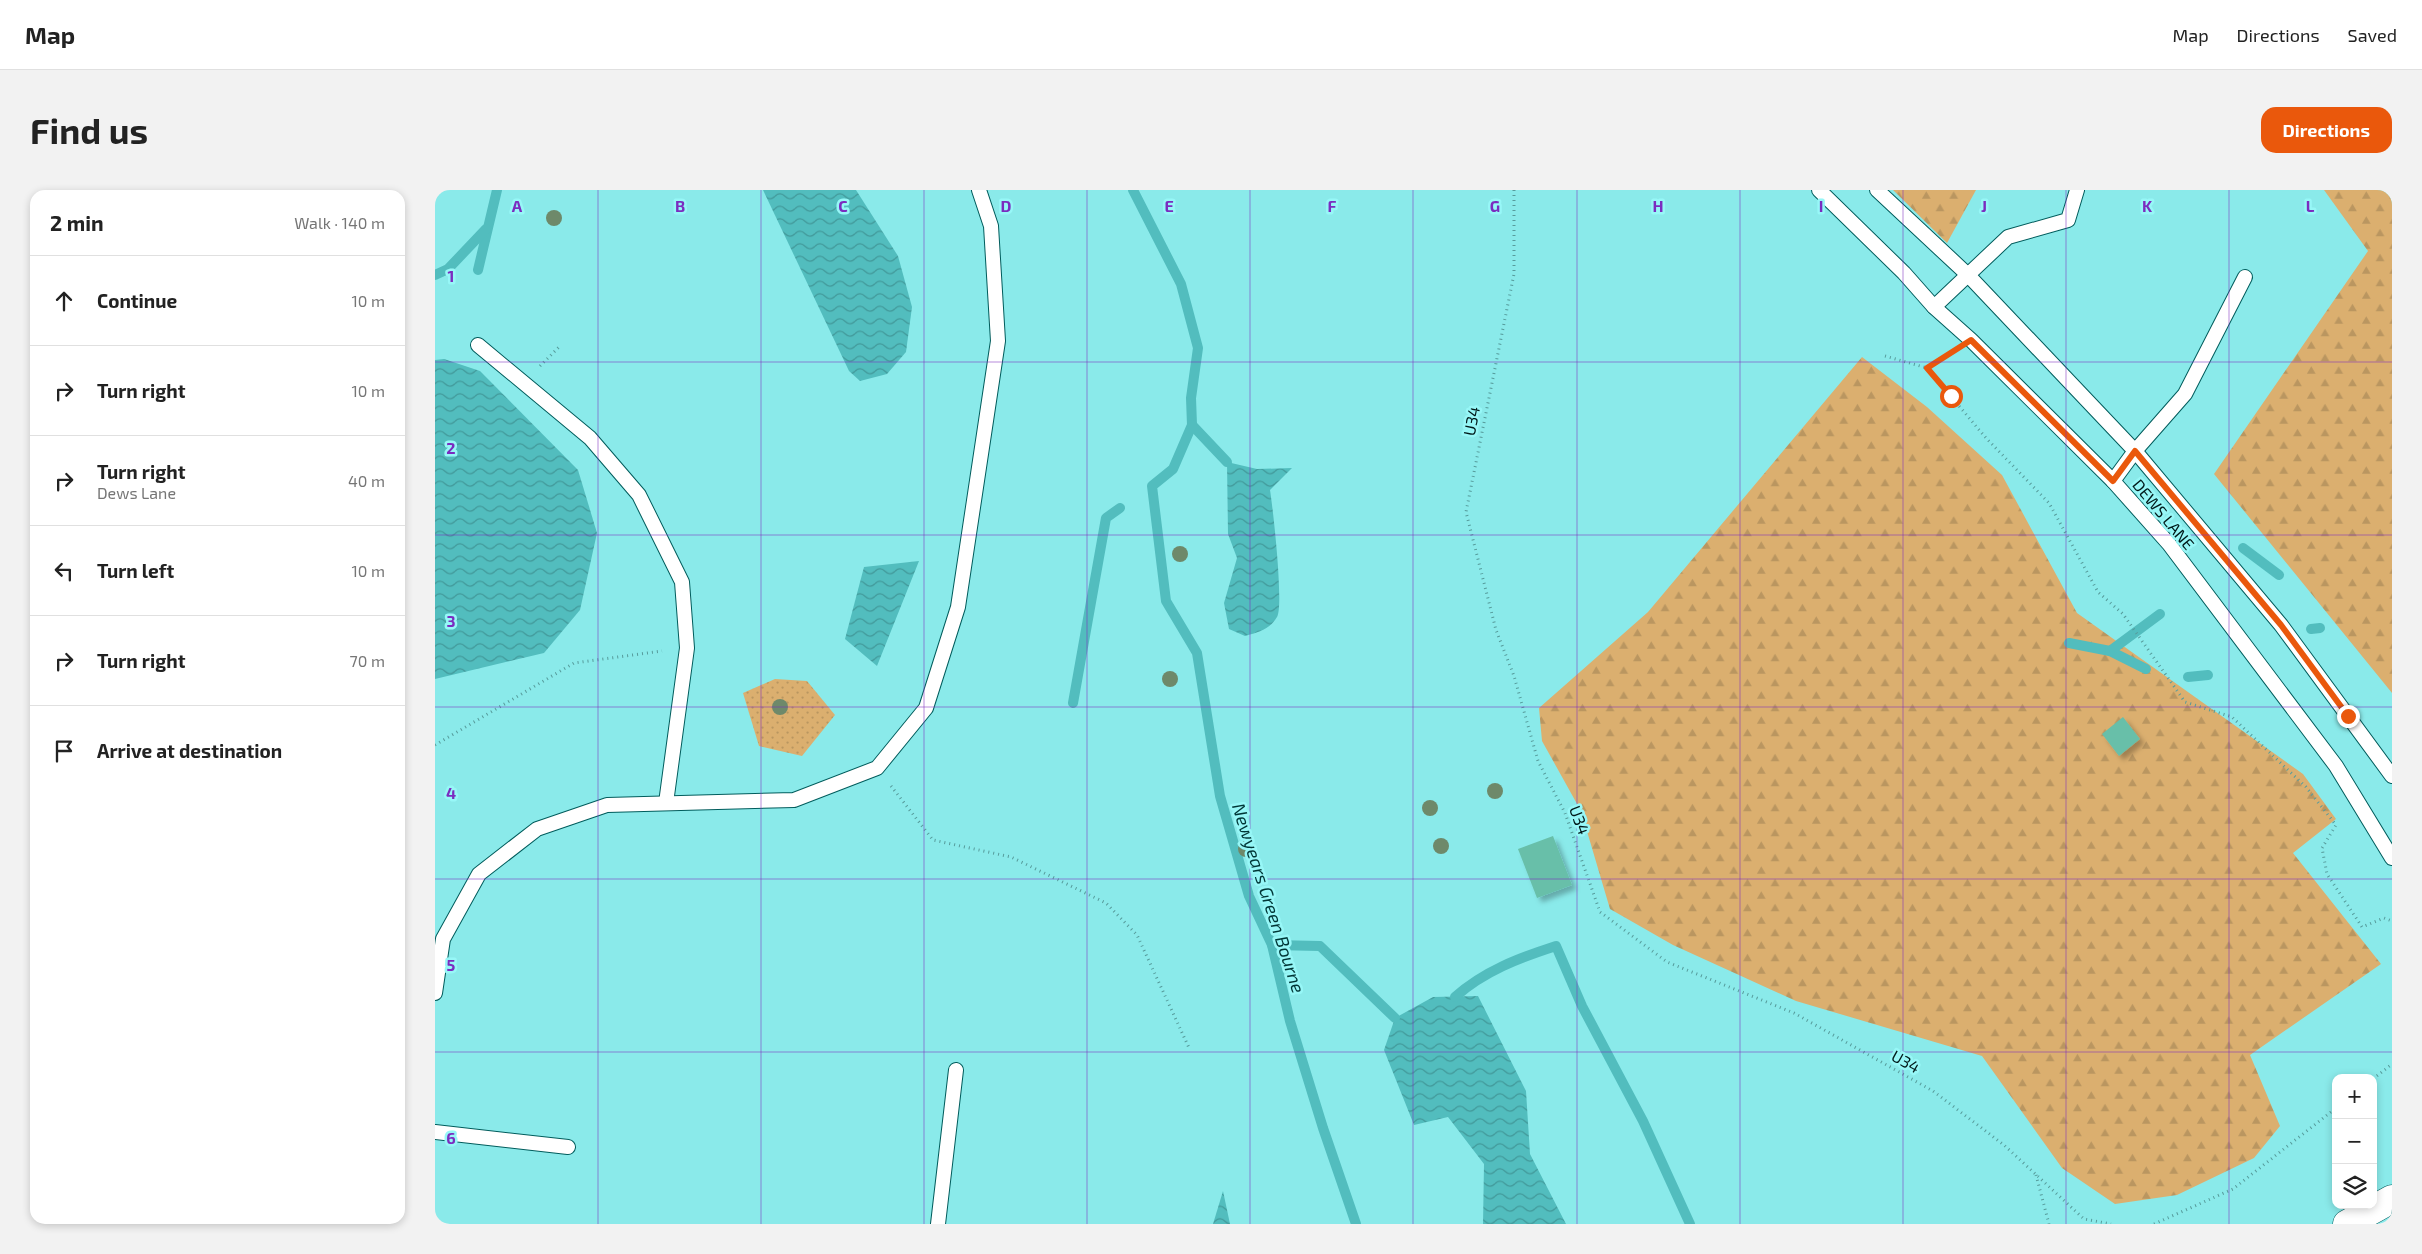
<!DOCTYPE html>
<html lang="en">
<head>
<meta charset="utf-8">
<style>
	body { margin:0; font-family:"Exo 2",sans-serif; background:#f2f2f2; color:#222 }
	.controls { position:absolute; right:15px; bottom:15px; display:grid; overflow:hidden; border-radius:10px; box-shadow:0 2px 8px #0003 }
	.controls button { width:45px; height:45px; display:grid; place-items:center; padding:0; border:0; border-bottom:1px solid #e0e0e0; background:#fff; color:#222; font:25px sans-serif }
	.stop { position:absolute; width:15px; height:15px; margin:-11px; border:4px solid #ea580c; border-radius:50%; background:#fff }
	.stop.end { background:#ea580c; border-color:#fff; box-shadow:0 1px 5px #0008 }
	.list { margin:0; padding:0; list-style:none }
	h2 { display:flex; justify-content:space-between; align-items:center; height:65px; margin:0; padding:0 20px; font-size:21px }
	h2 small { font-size:16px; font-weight:400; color:#767676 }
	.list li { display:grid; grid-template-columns:32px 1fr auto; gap:15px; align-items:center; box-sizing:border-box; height:90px; padding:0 20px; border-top:1px solid #e0e0e0 }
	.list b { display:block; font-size:19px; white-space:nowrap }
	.list p { margin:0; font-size:16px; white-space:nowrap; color:#767676 }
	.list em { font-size:16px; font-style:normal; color:#767676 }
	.icon { flex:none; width:28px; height:28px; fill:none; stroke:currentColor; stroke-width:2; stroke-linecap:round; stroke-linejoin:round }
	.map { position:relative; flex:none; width:1957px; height:1034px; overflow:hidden; border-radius:15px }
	header { display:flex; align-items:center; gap:30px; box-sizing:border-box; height:70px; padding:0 25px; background:#fff; border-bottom:1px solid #e0e0e0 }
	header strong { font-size:24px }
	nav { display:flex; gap:28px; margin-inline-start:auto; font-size:18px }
	.intro { display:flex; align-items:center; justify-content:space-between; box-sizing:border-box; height:120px; padding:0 30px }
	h1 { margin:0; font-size:35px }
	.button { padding:12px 22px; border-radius:15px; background:#ea580c; color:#fff; font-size:18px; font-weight:700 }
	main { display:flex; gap:30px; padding:0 30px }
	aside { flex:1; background:#fff; border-radius:15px; box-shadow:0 2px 8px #0003 }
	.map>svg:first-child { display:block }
</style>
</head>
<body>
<header>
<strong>Map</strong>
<nav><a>Map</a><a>Directions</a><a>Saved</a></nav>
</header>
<div class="intro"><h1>Find us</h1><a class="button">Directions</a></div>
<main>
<aside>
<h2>2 min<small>Walk · 140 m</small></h2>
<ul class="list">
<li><svg class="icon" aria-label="ahead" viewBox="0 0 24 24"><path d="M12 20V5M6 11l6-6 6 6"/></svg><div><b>Continue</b></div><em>10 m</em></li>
<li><svg class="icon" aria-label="right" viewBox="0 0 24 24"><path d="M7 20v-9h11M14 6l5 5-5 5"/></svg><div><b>Turn right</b></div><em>10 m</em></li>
<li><svg class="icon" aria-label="right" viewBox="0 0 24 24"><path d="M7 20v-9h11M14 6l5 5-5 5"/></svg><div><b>Turn right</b><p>Dews Lane</p></div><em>40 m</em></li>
<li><svg class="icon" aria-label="left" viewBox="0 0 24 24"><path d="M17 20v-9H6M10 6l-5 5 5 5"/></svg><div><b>Turn left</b></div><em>10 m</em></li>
<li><svg class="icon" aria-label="right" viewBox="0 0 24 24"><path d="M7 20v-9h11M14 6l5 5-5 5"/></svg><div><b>Turn right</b></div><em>70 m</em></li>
<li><svg class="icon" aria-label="arrive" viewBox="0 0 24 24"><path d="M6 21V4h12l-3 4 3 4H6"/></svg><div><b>Arrive at destination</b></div></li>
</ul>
</aside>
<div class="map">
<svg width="1957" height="1034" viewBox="0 0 1957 1034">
	<defs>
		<pattern id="grass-dots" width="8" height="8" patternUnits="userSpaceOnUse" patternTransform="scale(1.25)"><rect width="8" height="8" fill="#dbaf6f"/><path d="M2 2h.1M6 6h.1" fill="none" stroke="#ba9660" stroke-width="1.8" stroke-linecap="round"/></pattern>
		<pattern id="forest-firs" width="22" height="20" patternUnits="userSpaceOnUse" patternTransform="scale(1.25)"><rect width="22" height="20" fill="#dbaf6f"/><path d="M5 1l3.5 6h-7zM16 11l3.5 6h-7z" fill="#ba9660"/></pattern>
		<pattern id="water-waves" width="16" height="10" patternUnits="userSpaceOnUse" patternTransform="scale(1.25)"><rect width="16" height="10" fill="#52bdbe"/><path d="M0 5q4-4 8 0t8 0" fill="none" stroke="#42999a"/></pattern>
		<filter id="shadow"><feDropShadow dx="4.5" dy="4.5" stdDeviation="2.5" flood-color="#0004"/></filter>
	</defs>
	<rect width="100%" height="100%" fill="#8aeaea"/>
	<path fill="url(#grass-dots)" d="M340,489L372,491L400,525L367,566L324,556L308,503Z"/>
	<g fill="url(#forest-firs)">
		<path d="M1458,0H1541L1512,53Z"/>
		<path d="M1889,0H1957V503L1779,284L1933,61Z"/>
		<path d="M1427,167L1492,217L1567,285L1642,423L1868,584L1901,629L1858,663L1946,774L1815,865L1845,936L1819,968L1742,1005L1680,1014L1627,978L1547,866L1361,811L1238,755L1175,719L1146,621L1107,551L1104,518L1213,422Z"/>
	</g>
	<g fill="url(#water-waves)">
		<path d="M328,0H421L463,66L477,117L471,162L452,184L425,191L414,181Z"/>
		<path d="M9,169L45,181L143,280L162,343L145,420L109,463L0,489V170Z"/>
		<path d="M792,272L822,279L857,278L835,300C838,318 849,416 842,427C834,440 824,442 810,446L794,439L789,413L802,368L793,344Z"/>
		<path d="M484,371L442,476L410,449L429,377Z"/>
		<path d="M1043,806L1091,901L1095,964L1131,1034H1048L1049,974L1013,927L979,935L949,860L960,828L998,807Z"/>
		<path d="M788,1001L795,1034H778Z"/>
	</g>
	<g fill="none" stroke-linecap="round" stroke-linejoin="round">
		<g stroke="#52bdbe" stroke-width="10">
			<path d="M698,0L746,94L763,158L756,208L757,235L738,279L717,296L731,411L762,463L785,606L814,706L837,755L855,831L888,938L921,1034"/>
			<path d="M43,80L62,0"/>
			<path d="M0,85L13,79L51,39"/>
			<path d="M757,235L792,272"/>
			<path d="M1808,358L1844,385"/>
			<path d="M1876,439L1885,438"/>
			<path d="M1634,453L1675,461L1711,479"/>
			<path d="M1675,461L1725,424"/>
			<path d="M1753,487L1773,485"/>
			<path d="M638,513L671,328L685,318"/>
			<path d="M837,755L885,756L960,828"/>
			<path d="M1020,807C1049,781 1084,768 1121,756L1147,816L1208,931L1255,1034"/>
		</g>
	</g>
	<g fill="#68bfa9" filter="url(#shadow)">
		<path d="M1688,527L1705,549L1684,566L1667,544Z"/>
		<path d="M1118,646L1137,695L1102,708L1083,659Z"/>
	</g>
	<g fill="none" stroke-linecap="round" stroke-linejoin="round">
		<g stroke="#015c5c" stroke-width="16">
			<g id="lane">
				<path d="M1384,0L1469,83L1499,117L1536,150L1678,291L1734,354L1901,576L1957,668"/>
				<path d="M1442,0L1533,85L1700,261L1846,435L1957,586"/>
				<path d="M1499,117L1573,47L1633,30L1642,0"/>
				<path d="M43,155L155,248L204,305L247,392L252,458L231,613"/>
				<path d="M1678,291L1700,261L1750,204L1810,87"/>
				<path d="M0,803L8,749L44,684L102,639L172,615L359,610L442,578L491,518L523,417L563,151L556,36L544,0"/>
				<path d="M0,942L133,957"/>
				<path d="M503,1034L521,880"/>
			</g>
		</g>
		<g stroke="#015c5c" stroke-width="29">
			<path id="secondary" d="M1912,1034L1957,1009"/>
		</g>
		<g stroke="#569b9b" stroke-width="3" stroke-dasharray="1 4" stroke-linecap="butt">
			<path d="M1079,0V84L1031,322L1061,440L1079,486L1103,571L1130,623L1165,722L1232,772L1359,823L1498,901L1569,955L1649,1029L1676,1034"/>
			<path d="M1450,166L1492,178L1514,164"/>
			<path d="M105,176L124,157"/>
			<path d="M1492,178L1551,248L1614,313L1663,402L1688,424L1750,512L1797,527L1871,597L1901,635L1887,658L1892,684L1927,737L1949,728L1957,731"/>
			<path d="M0,555L139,473L227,461"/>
			<path d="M456,596L498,650L576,667L671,713L702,745L755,860"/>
			<path d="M1938,889L1957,874"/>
			<path d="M1601,985L1614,1034"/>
			<path d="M1719,1034L1798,999L1901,918"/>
		</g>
		<use href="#lane" stroke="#fff" stroke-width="14"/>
		<use href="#secondary" stroke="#fff" stroke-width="28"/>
	</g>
	<g fill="#6e896a">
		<circle cx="119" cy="28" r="8"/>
		<circle cx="745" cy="364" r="8"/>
		<circle cx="735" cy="489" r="8"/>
		<circle cx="345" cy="517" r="8"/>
		<circle cx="1060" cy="601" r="8"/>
		<circle cx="995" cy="618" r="8"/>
		<circle cx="1006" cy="656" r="8"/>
		<circle cx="811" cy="659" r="8"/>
	</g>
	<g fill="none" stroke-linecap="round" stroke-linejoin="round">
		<path stroke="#ea580c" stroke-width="6" d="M1516,206L1492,178L1536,150L1678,291L1700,261L1846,435L1913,526"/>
	</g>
	<path fill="none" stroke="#7b2cbf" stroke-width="1" stroke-opacity="0.55" d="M163,0V1034M326,0V1034M489,0V1034M652,0V1034M815,0V1034M978,0V1034M1142,0V1034M1305,0V1034M1468,0V1034M1631,0V1034M1794,0V1034M0,172H1957M0,345H1957M0,517H1957M0,689H1957M0,862H1957"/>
	<g text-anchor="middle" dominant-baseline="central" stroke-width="5" stroke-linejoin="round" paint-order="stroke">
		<g font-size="16" fill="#001919" stroke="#97f7f7">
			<text transform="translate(1036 231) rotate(-79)">U34</text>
			<text transform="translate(1729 324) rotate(50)">DEWS LANE</text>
			<text transform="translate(1145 630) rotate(69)">U34</text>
			<text transform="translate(1471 871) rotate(29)">U34</text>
		</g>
		<g font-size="18" font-style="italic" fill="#003636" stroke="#97f7f7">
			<text transform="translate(834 708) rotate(72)">Newyears Green Bourne</text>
		</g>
	</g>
	<g font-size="16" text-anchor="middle" font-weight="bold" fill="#7b2cbf" stroke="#97f7f7" stroke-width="5" stroke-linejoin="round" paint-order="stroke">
		<text x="82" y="22">A</text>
		<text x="245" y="22">B</text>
		<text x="408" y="22">C</text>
		<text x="571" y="22">D</text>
		<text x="734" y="22">E</text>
		<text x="897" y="22">F</text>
		<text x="1060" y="22">G</text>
		<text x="1223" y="22">H</text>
		<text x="1386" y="22">I</text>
		<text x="1549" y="22">J</text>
		<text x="1712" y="22">K</text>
		<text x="1875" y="22">L</text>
		<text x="16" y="92">1</text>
		<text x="16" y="264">2</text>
		<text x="16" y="437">3</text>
		<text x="16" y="609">4</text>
		<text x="16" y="781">5</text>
		<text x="16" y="954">6</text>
	</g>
</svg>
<div class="controls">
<button>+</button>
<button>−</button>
<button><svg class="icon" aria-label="layers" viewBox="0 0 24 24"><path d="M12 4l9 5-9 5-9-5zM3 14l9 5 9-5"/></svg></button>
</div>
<div class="stop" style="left:1516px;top:206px"></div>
<div class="stop end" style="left:1913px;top:526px"></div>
</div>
</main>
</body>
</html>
